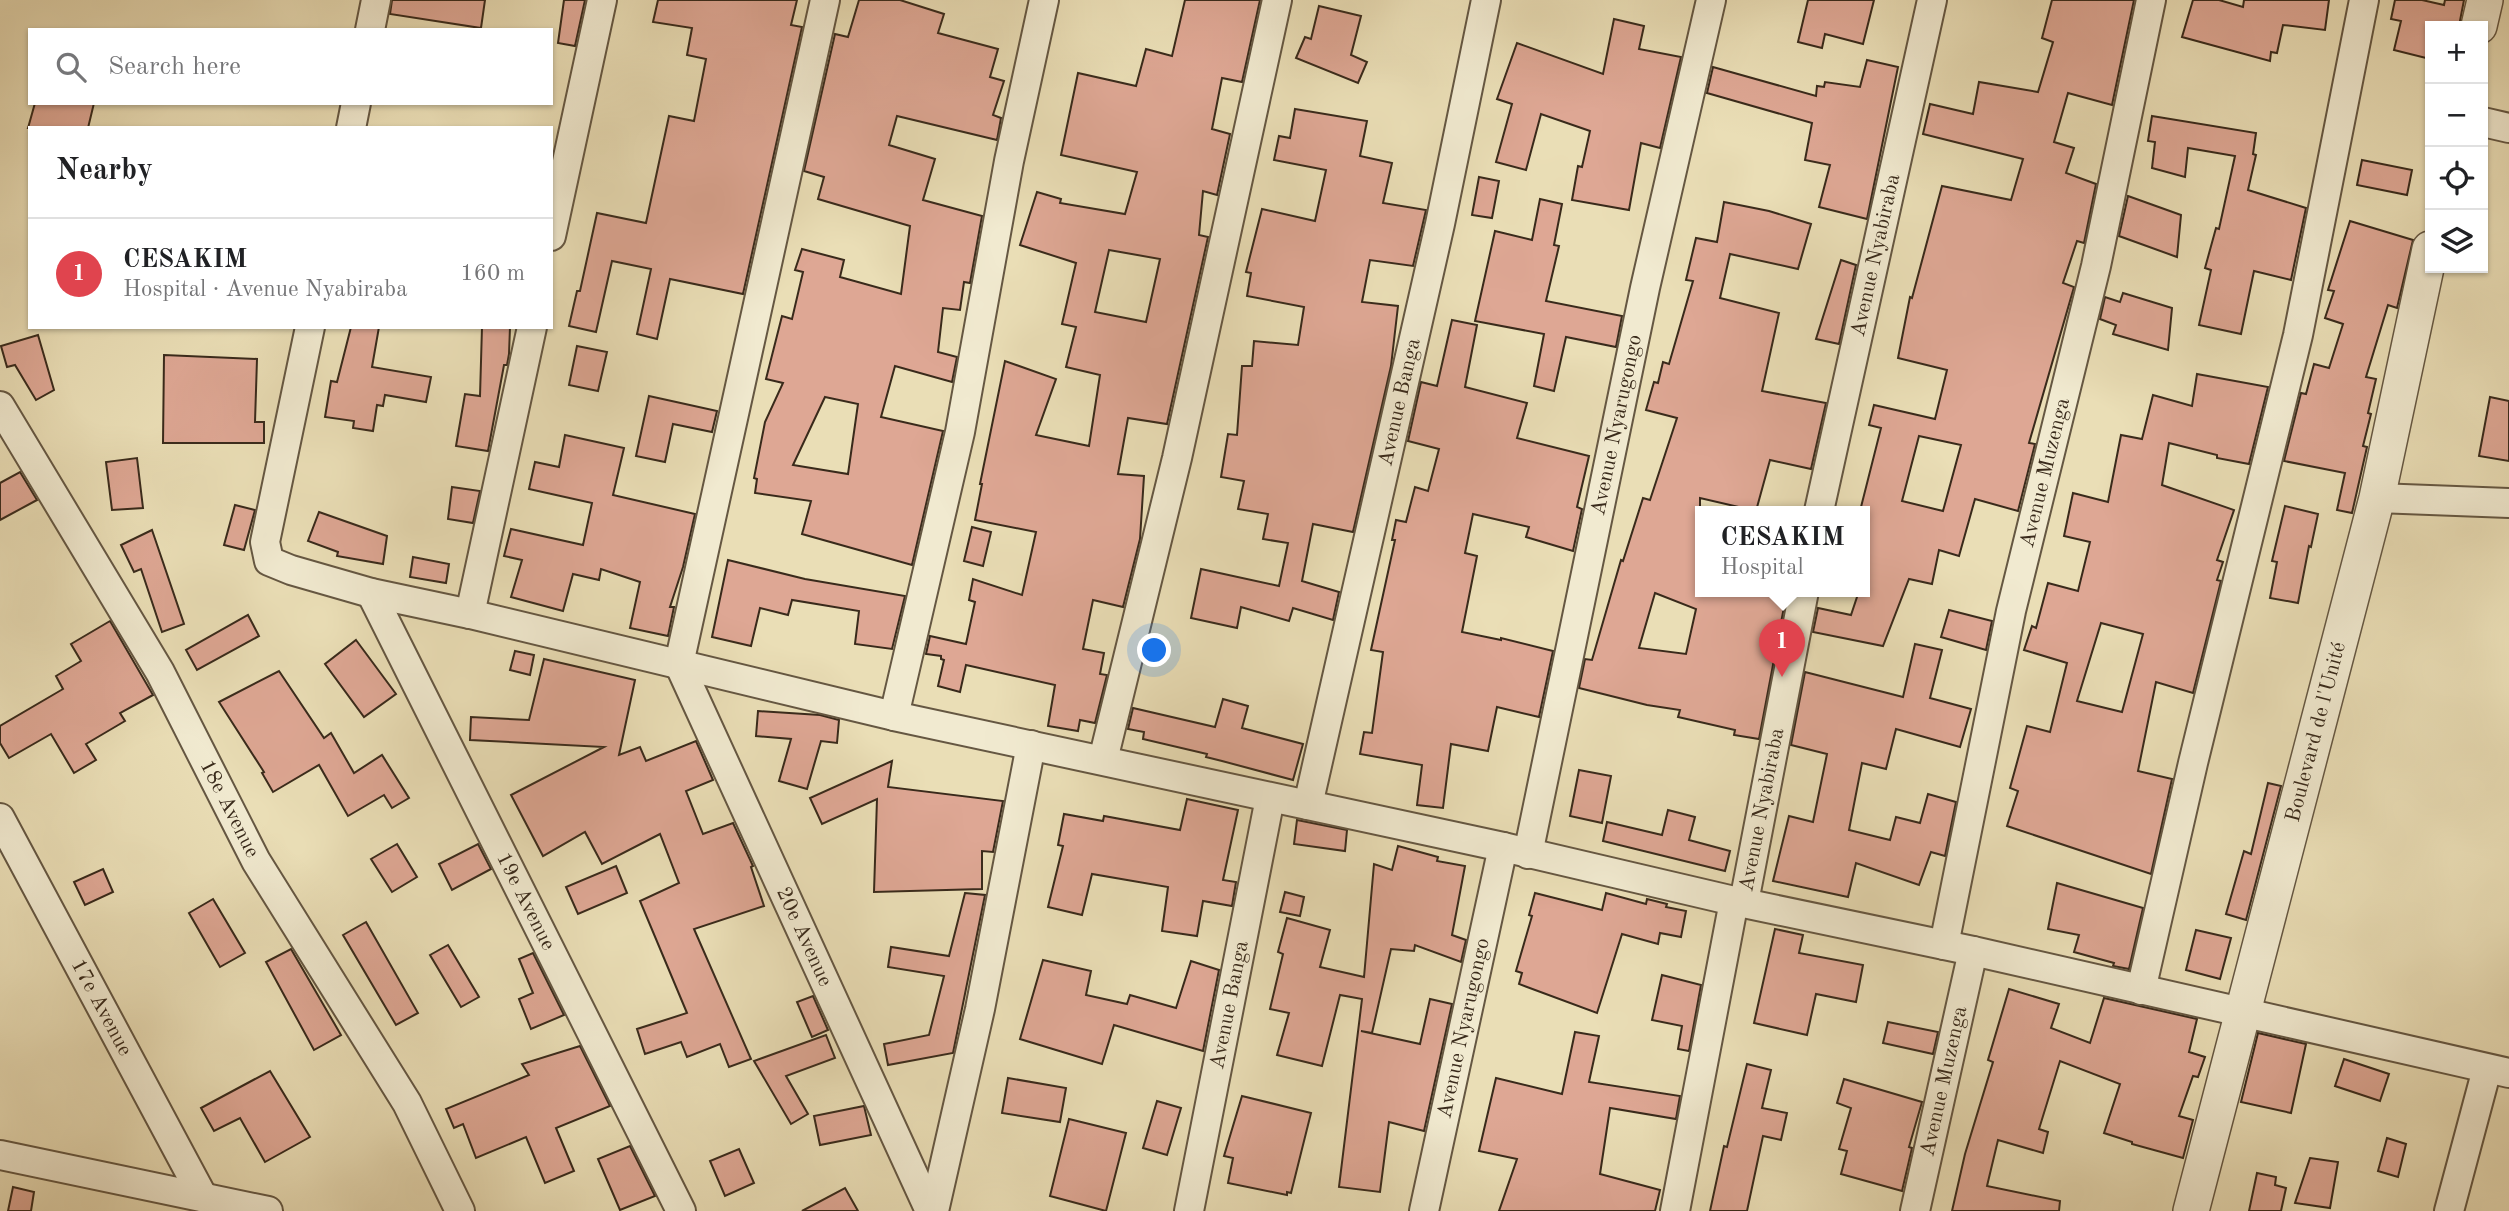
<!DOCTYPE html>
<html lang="en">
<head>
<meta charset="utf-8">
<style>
	body { margin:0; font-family:"Old Standard TT",serif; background:#f2f2f2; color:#202124 }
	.controls { position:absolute; right:21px; top:21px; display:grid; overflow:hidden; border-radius:0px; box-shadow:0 2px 5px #0004 }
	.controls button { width:63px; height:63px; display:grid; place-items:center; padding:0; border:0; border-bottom:2px solid #e0e0e0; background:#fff; color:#202124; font:35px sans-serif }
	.you { position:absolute; left:1155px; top:651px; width:24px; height:24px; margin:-18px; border:5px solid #fff; border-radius:50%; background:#1a73e8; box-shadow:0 0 0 10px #1a73e833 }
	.badge { display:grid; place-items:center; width:46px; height:46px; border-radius:50%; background:#d93025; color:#fff; font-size:23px; font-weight:700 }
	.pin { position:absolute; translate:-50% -58px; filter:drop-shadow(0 2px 4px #0008) }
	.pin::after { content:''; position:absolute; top:37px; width:24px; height:21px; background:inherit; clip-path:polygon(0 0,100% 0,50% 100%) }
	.popup { position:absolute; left:1695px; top:506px; width:175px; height:91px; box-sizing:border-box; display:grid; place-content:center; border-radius:0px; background:#fff; filter:drop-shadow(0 2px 5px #0005); font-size:23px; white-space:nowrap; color:#757577 }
	.popup b { font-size:26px; color:#202124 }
	.popup::after { content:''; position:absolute; left:50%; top:100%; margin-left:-14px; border:14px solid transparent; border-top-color:#fff }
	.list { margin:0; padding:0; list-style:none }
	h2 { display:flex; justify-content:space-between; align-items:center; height:91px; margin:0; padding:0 28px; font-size:30px }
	h2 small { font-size:23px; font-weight:400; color:#757577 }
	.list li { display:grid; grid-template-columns:46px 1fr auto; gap:21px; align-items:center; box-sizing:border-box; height:112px; padding:0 28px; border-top:2px solid #e0e0e0 }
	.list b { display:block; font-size:26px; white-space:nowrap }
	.list p { margin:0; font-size:23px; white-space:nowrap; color:#757577 }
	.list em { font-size:23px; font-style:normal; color:#757577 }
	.icon { flex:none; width:38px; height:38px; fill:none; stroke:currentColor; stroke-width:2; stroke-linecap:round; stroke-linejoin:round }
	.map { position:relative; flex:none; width:2509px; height:1211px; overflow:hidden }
	.search { position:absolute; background:#fff; box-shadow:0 2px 5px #0004; left:28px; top:28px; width:525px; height:77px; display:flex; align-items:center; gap:18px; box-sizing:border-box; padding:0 24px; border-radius:0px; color:#757577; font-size:26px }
	.panel { position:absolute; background:#fff; box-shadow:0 2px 5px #0004; left:28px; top:126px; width:525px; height:203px; border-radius:0px }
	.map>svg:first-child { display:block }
</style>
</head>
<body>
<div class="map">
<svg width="2509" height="1211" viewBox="0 0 2509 1211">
	<rect width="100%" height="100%" fill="#eadeb6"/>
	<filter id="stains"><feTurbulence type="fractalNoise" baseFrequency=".00286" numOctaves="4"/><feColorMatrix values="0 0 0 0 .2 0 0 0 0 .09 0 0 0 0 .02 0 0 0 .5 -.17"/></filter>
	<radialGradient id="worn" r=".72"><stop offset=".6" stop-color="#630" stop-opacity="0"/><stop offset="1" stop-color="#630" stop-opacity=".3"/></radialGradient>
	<g fill="#dea794" stroke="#392a1b" stroke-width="2" fill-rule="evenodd">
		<path d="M392,0H485L481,28L390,14Z"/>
		<path d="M564,0H585L575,46L558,43Z"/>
		<path d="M658,0H797L791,25L802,27L743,294L670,279L657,339L637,334L651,269L612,261L596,332L569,326L577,291H580L597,213L646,223L669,116L694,121L706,59L687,55L692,28L653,22Z"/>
		<path d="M859,0H900L944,14L938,33L998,49L990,77L1004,81L993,115L1001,118L997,140L897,116L889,145L935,159L923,200L982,216L970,283L964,282L960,310L943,308L938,352L957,357L952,382L895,366L881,417L943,431L912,565L802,534L811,501L755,493L757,479L754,478L765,422L783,383L766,379L782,316L792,319L803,272L795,270L802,249L844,260L840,277L901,294L910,226L818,199L824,177L804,171L835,34L848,37ZM825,397L858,404L848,474L793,465Z"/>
		<path d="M1185,0H1260L1242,82L1222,78L1212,129L1230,134L1217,195L1203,191L1199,235L1208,237L1167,424L1128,418L1118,474L1144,476L1140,539L1123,607L1093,600L1083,649L1104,653L1100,674L1107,675L1095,723L1080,720L1078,731L1048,726L1055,685L966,665L960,692L938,686L944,660L941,659V656L926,654L930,636L966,644L975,602L969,600L973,579L1022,595L1036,532L975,520L982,484H980L1005,361L1056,379L1036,435L1089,446L1100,375L1066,367L1076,327L1062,324L1076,263L1020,245L1037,192L1061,199L1060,203L1125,214L1137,172L1061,155L1078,73L1136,86L1146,49L1172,56ZM1109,250L1160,259L1146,322L1095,312Z"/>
		<path d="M1808,0H1874L1863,44L1825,34L1822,48L1798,42Z"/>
		<path d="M2052,0H2134L2112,105L2068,93L2054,142L2074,148L2066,173L2096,184L2084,243L2077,241L2063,283L2074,287L2029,443L2035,444L2018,511L1975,499L1959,556L1939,550L1932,584L1909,579L1883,646L1813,632L1818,608L1851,615L1859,591H1864V511H1860L1881,428L1869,425L1874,405L1935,419L1947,370L1898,358L1910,297L1912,298L1942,186L2011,200L2023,159L1923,134L1930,104L1973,114L1979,82L2038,92L2053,42L2042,38ZM1919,436L1961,445L1943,511L1902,501Z"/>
		<path d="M2193,0H2219L2243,7L2244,0H2329L2325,30L2283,25L2277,53L2271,52L2270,61L2182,37Z"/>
		<path d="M2395,0H2422L2444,5L2445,0H2464L2459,26H2430V59L2394,50L2401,21L2391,19Z"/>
		<path d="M1319,6L1361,16L1351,55L1367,62L1358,83L1296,58L1305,37L1311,39Z"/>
		<path d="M1614,19L1644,26L1639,49L1681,57L1660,148L1641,143L1629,210L1572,200L1578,166L1582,167L1590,131L1541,114L1526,170L1496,162L1512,104L1497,99L1517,43L1603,74Z"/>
		<path d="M1867,60L1898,67L1867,219L1819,207L1830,165L1805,160L1812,123L1707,93L1713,67L1816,96L1817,86L1824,87L1825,82L1860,87Z"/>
		<path d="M35,103H94L88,128H28Z"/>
		<path d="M1295,109L1367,121L1360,156L1392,163L1383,203L1426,210L1413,266L1370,260L1362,302L1398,306L1391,366L1353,532L1313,524L1302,581L1339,592L1333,620L1293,608L1289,621L1241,607L1237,628L1191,618L1201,569L1279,586L1288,543L1263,539L1268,514L1238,509L1244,481L1221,477L1228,434L1237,435L1242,366H1252L1254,341L1298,345L1304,307L1247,296L1251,273L1246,272L1262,209L1315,221L1326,170L1274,160L1279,136L1290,138Z"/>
		<path d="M2152,116L2256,133L2253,154L2256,155L2248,190L2306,208L2291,280L2254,271L2241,334L2199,325L2211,270L2205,268L2216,228L2219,229L2235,156L2188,148L2185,177L2152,168L2155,142L2148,141Z"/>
		<path d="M2362,160L2412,170L2407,195L2357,185Z"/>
		<path d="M1479,177L1499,181L1492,218L1472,215Z"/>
		<path d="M2128,196L2181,215L2177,257L2119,236Z"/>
		<path d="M1540,199L1562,204L1554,245L1559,246L1546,301L1622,316L1616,347L1566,337L1554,391L1534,386L1544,334L1475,321L1495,231L1532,240Z"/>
		<path d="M1724,202L1769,211L1811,224L1798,269L1730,254L1720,298L1779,313L1762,391L1826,403L1811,469L1770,460L1756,511L1700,498V591H1787L1759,739L1734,735L1735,730L1678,717L1680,710L1647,705L1579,688L1585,659L1592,660L1621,560L1623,561L1643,498L1650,500L1677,418L1646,410L1654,382L1658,383L1663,362L1669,364L1693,281L1686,280L1696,238L1717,242ZM1655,593L1696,609L1686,654L1639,648Z"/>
		<path d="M2350,221L2413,240L2397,308L2388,305L2366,377L2376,379L2368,413L2371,414L2363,446L2367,447L2352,513L2337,510L2345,473L2284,461L2301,393L2306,394L2314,364L2329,368L2343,324L2325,318L2334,291L2328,290Z"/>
		<path d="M1841,260L1856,265L1839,344L1816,339Z"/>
		<path d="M2123,293L2172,308L2168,350L2113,334L2116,325L2100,319L2105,297L2120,302Z"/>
		<path d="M1452,320L1477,325L1465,387L1527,403L1517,438L1589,456L1577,507L1582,509L1573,551L1526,537L1529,527L1473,514L1465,553L1477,556L1462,632L1501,640V638L1553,651L1539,717L1497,707L1488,751L1451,744L1443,808L1417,805L1422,765L1360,754L1364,732L1372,733L1383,652L1371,650L1395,540H1392L1396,520L1406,522L1415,487L1428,491L1439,449L1408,441L1421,382L1437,386Z"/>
		<path d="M351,327H379L372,367L431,377L426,402L385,395L383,406L377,405L373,431L353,428L354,421L325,417L331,381L337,382Z"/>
		<path d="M482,327H510L509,354L507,365H504L488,451L456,446L465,394L480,396Z"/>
		<path d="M38,335L54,390L36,400L15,365L7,367L1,346Z"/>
		<path d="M577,346L607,352L598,391L569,385Z"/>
		<path d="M164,355L257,359L255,422H264V443H163Z"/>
		<path d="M2197,374L2268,387L2249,464L2217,458V455L2169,443L2162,485L2234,510L2217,560L2223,562L2217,580L2221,581L2193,693L2156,682L2138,771L2172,779L2151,874L2007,826L2018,791L2010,788L2027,726L2050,732L2067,663L2024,650L2032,626L2036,628L2048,583L2078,591L2090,542L2064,536L2073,493L2108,502L2121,435L2142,439L2153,395L2192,406ZM2101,623L2143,634L2122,712L2077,701Z"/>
		<path d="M649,396L717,411L712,432L673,424L665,462L636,456Z"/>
		<path d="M2490,397L2509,401V461L2479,456Z"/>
		<path d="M565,435L624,448L613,495L695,514L683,567L670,607H674L668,636L630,628L640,582L601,569L599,580L573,574L563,611L511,597L522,560L504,556L511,529L583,545L592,503L529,489L535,462L559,467Z"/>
		<path d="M137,458L143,508L112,510L106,462Z"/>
		<path d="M20,472L37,500L0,520V483Z"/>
		<path d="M452,487L480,491L473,523L448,519Z"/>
		<path d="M235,505L255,510L244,550L224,545Z"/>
		<path d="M2285,506L2318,514L2311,547L2309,546L2298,603L2270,598L2277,562L2272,561Z"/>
		<path d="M319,512L387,536L383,564L337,556L338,552L308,541Z"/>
		<path d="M972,527L991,532L983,566L964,561Z"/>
		<path d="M152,530L184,624L162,632L141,569L134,572L121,545Z"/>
		<path d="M413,557L449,564L446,583L410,577Z"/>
		<path d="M728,560L805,579L905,596L892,649L855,644L859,611L792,600L788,615L760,608L751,646L712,637Z"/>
		<path d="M1949,610L1992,621L1986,650L1941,637Z"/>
		<path d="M248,615L259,636L197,670L186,650Z"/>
		<path d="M110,621L153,695L120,713L125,721L86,744L96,760L74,773L51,734L9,758L0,743V726L63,689L56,676L81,661L71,644Z"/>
		<path d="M356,640L396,694L364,717L325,664Z"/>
		<path d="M1915,644L1942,650L1930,698L1971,709L1960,747L1896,729L1886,769L1862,763L1849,830L1890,840L1896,817L1920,823L1928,794L1956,802L1945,856L1931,852L1919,885L1856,863L1848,897L1773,881L1789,816L1813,822L1827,754L1791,745L1805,672L1903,697Z"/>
		<path d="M515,651L534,655L530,675L510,670Z"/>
		<path d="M544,659L635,680L619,755L640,747L646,761L696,741L713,780L686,791L703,834L733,823L753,866L751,867L764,906L694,929L751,1059L729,1067L720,1044L687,1057L681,1042L645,1054L637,1029L687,1013L640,901L679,883L660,834L602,864L585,832L543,856L511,795L604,747L470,740L471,717L529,720Z"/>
		<path d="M279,671L324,738L331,733L354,773L382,755L409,798L392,808L384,795L348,816L319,765L273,792L262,773L264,772L219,702Z"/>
		<path d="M1223,699L1248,706L1242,728L1303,744L1293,780L1222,761L1206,757L1207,754L1143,739L1144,732L1128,729L1133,708L1215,727Z"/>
		<path d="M758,711L820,715L839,720L837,743L821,741L807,789L779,781L791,739L756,736Z"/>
		<path d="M892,761L888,787L1003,801L993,852L982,851V889L874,892L877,799L822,824L810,798Z"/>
		<path d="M1579,770L1611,776L1602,823L1570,816Z"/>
		<path d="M2268,783L2281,786L2246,920L2226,914L2244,851L2251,854Z"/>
		<path d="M1187,799L1238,810L1223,880L1236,882L1232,906L1203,901L1197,936L1162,931L1168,887L1092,874L1082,915L1048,907L1063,846L1058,845L1064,814L1103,821L1104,816L1180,830Z"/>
		<path d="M1668,810L1695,817L1689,840L1730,851L1725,871L1603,841L1607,822L1662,835Z"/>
		<path d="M1297,820L1347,830L1345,851L1294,844Z"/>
		<path d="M397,844L417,877L392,892L371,859Z"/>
		<path d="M478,844L491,869L452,890L439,864Z"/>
		<path d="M1398,846L1438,857L1437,861L1465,866L1452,935L1466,940L1461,962L1415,945L1414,951L1391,949L1372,1033L1361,1031L1420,1044L1430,999L1452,1004L1424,1131L1389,1122L1380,1192L1339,1187L1362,999L1340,995L1322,1066L1277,1055L1289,1013L1270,1009L1283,954L1278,952L1287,918L1330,930L1320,967L1364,977L1374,864L1392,870Z"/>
		<path d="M616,866L627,893L578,914L566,887Z"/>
		<path d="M103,869L113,892L85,905L74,882Z"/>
		<path d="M2057,883L2143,908L2129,969L2113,966L2114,963L2074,952L2079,935L2048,929Z"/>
		<path d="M1285,892L1304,897L1300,916L1280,912Z"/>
		<path d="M965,893L985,895L953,1053L888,1065L884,1044L929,1035L944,976L888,967L891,947L949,956Z"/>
		<path d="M1535,893L1602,910L1606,893L1646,904L1647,899L1667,904L1666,907L1686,911L1681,937L1660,933L1658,944L1622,934L1597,1013L1519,984L1522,973L1516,971L1532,916L1529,915Z"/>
		<path d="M213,899L245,953L220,967L189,913Z"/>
		<path d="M366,922L418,1013L396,1025L343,935Z"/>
		<path d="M1775,929L1803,935L1799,953L1863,965L1856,1002L1816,994L1807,1035L1754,1023Z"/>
		<path d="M2196,930L2231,938L2220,979L2186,970Z"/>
		<path d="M448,945L479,997L461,1007L430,955Z"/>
		<path d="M291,949L341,1035L314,1050L266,962Z"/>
		<path d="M533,953L564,1015L531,1029L519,999L533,993L519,959Z"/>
		<path d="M1043,960L1091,971L1086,995L1127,1004L1130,995L1176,1008L1191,961L1219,970L1203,1051L1114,1025L1102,1064L1020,1039Z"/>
		<path d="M1662,975L1701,985L1689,1051L1678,1049L1682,1026L1652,1020Z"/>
		<path d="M2009,989L2059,1004L2051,1028L2090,1043L2104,998L2197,1019L2189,1052L2205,1057L2198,1077L2193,1076L2179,1116L2193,1120L2183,1158L2132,1144V1142L2104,1133L2120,1084L2060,1061L2039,1129L2048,1132L2043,1153L1998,1140L1987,1186L2060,1201L2059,1211H1952L1965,1154L1993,1062L1988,1060Z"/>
		<path d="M813,996L828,1030L812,1037L797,1002Z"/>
		<path d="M1888,1022L1938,1032L1933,1054L1883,1043Z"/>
		<path d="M1575,1032L1599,1036L1589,1082L1680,1096L1676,1119L1610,1108L1600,1174L1660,1190L1655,1211H1499L1517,1159L1479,1151L1496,1078L1562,1094Z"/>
		<path d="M2258,1033L2306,1044L2291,1113L2241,1102Z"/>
		<path d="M826,1035L835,1058L786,1076L808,1114L791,1124L754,1061Z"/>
		<path d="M580,1046L610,1106L556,1128L574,1171L545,1183L526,1137L476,1158L463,1124L454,1128L446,1109L529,1075L522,1064Z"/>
		<path d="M2344,1059L2389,1074L2380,1101L2335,1086Z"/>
		<path d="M1747,1064L1771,1070L1762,1108L1787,1113L1781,1140L1763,1136L1747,1211H1710L1724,1146L1727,1147Z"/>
		<path d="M270,1071L310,1137L265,1162L240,1118L214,1131L201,1108Z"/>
		<path d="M1008,1078L1066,1088L1060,1122L1002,1113Z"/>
		<path d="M1844,1079L1922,1102L1909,1147L1912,1148L1902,1191L1841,1174L1847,1151L1839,1149L1851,1108L1837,1103Z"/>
		<path d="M1242,1096L1311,1113L1291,1193L1287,1192V1195L1228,1183L1233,1158L1224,1156Z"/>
		<path d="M1157,1101L1181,1108L1167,1155L1143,1148Z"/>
		<path d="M864,1106L871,1135L820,1145L814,1116Z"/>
		<path d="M1069,1119L1126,1133L1106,1211L1050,1196Z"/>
		<path d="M2387,1138L2406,1144L2398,1177L2378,1171Z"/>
		<path d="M630,1146L655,1196L620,1210L598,1159Z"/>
		<path d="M739,1149L754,1183L725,1196L710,1161Z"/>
		<path d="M2310,1158L2338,1162L2330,1208L2295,1203Z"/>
		<path d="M2257,1173L2276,1177L2275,1185L2286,1188L2281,1211H2249Z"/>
		<path d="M13,1187L34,1192L31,1211H8Z"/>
		<path d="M845,1188L858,1211H802Z"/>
	</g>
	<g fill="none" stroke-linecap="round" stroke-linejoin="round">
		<g stroke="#655742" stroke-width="32">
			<g id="minor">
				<path id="s1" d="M825,0L679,664L930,1211"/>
				<path d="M370,30L376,0"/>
				<path d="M2483,122L2509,128"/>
				<path d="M351,128L356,103"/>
				<path d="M551,236L602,0"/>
				<path d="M310,327L265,542L269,561L291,570L371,593L470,614L894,716L1503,847L1734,901L1973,951L2509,1073"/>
				<path id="s2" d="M0,406L160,672L256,861L407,1103L460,1211"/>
				<path d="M2377,498L2509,503"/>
				<path id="s3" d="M1819,511L1932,0"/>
				<path id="s4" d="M371,593L681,1211"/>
				<path d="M470,614L532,327"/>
				<path d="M894,716L960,432L1009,161L1044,0"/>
				<path d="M1103,760L1177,458L1277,0"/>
				<path id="s5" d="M1308,805L1440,224L1486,0"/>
				<path id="s6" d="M0,818L203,1197"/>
				<path id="s7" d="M1528,854L1645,288L1711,0"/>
				<path id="s8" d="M1744,902L1804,591"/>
				<path id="s9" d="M1944,945L2011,611L2096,266L2151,0"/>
				<path d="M2141,990L2193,763L2298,335L2364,0"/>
				<path d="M0,1155L268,1211"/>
				<path d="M934,1211L980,1009L1031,745"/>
				<path id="s10" d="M1189,1211L1270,798"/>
				<path id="s11" d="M1424,1211L1503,847"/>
				<path d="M1675,1211L1734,901"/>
				<path id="s12" d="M1915,1211L1973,951"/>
				<path d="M2449,1211L2487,1069"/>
			</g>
		</g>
		<g stroke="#655742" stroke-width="38">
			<g id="tertiary">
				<path d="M2479,26L2485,0"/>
				<path id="s13" d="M2191,1211L2377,498L2430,249"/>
			</g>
		</g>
		<use href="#minor" stroke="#f1ead0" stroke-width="28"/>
		<use href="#tertiary" stroke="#f1ead0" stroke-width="35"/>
	</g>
	<g text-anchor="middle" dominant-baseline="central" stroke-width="7" stroke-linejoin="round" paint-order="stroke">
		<g font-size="21" fill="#392a1b" stroke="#f1ead0">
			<text stroke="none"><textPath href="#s3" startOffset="262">Avenue Nyabiraba</textPath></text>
			<text stroke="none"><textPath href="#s5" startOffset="413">Avenue Banga</textPath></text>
			<text stroke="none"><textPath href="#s7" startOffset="438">Avenue Nyarugongo</textPath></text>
			<text stroke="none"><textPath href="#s9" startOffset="483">Avenue Muzenga</textPath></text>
			<text stroke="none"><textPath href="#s13" startOffset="495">Boulevard de l'Unité</textPath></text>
			<text stroke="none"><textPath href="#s2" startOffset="464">18e Avenue</textPath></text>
			<text stroke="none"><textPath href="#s8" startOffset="94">Avenue Nyabiraba</textPath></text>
			<text stroke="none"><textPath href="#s4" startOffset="345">19e Avenue</textPath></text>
			<text stroke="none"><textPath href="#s1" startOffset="980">20e Avenue</textPath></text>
			<text stroke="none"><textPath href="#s10" startOffset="210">Avenue Banga</textPath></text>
			<text stroke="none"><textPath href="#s6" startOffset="215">17e Avenue</textPath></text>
			<text stroke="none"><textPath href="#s11" startOffset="187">Avenue Nyarugongo</textPath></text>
			<text stroke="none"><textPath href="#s12" startOffset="133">Avenue Muzenga</textPath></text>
		</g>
	</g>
	<rect width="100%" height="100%" filter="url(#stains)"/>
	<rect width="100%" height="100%" fill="url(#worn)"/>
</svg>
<div class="controls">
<button>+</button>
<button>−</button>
<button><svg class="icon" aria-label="locate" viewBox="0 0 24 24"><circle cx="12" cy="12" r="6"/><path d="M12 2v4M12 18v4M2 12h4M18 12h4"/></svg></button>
<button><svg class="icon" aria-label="layers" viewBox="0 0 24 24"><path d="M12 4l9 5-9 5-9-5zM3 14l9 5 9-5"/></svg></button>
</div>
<div class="you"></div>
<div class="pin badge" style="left:1782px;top:677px;background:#e0444e">1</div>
<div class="popup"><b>CESAKIM</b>Hospital</div>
<div class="search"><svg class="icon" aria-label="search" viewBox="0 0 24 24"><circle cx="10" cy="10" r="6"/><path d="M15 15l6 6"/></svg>Search here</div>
<section class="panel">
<h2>Nearby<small></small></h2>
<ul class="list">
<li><span class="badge" style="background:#e0444e">1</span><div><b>CESAKIM</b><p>Hospital · Avenue Nyabiraba</p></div><em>160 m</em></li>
</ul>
</section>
</div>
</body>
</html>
